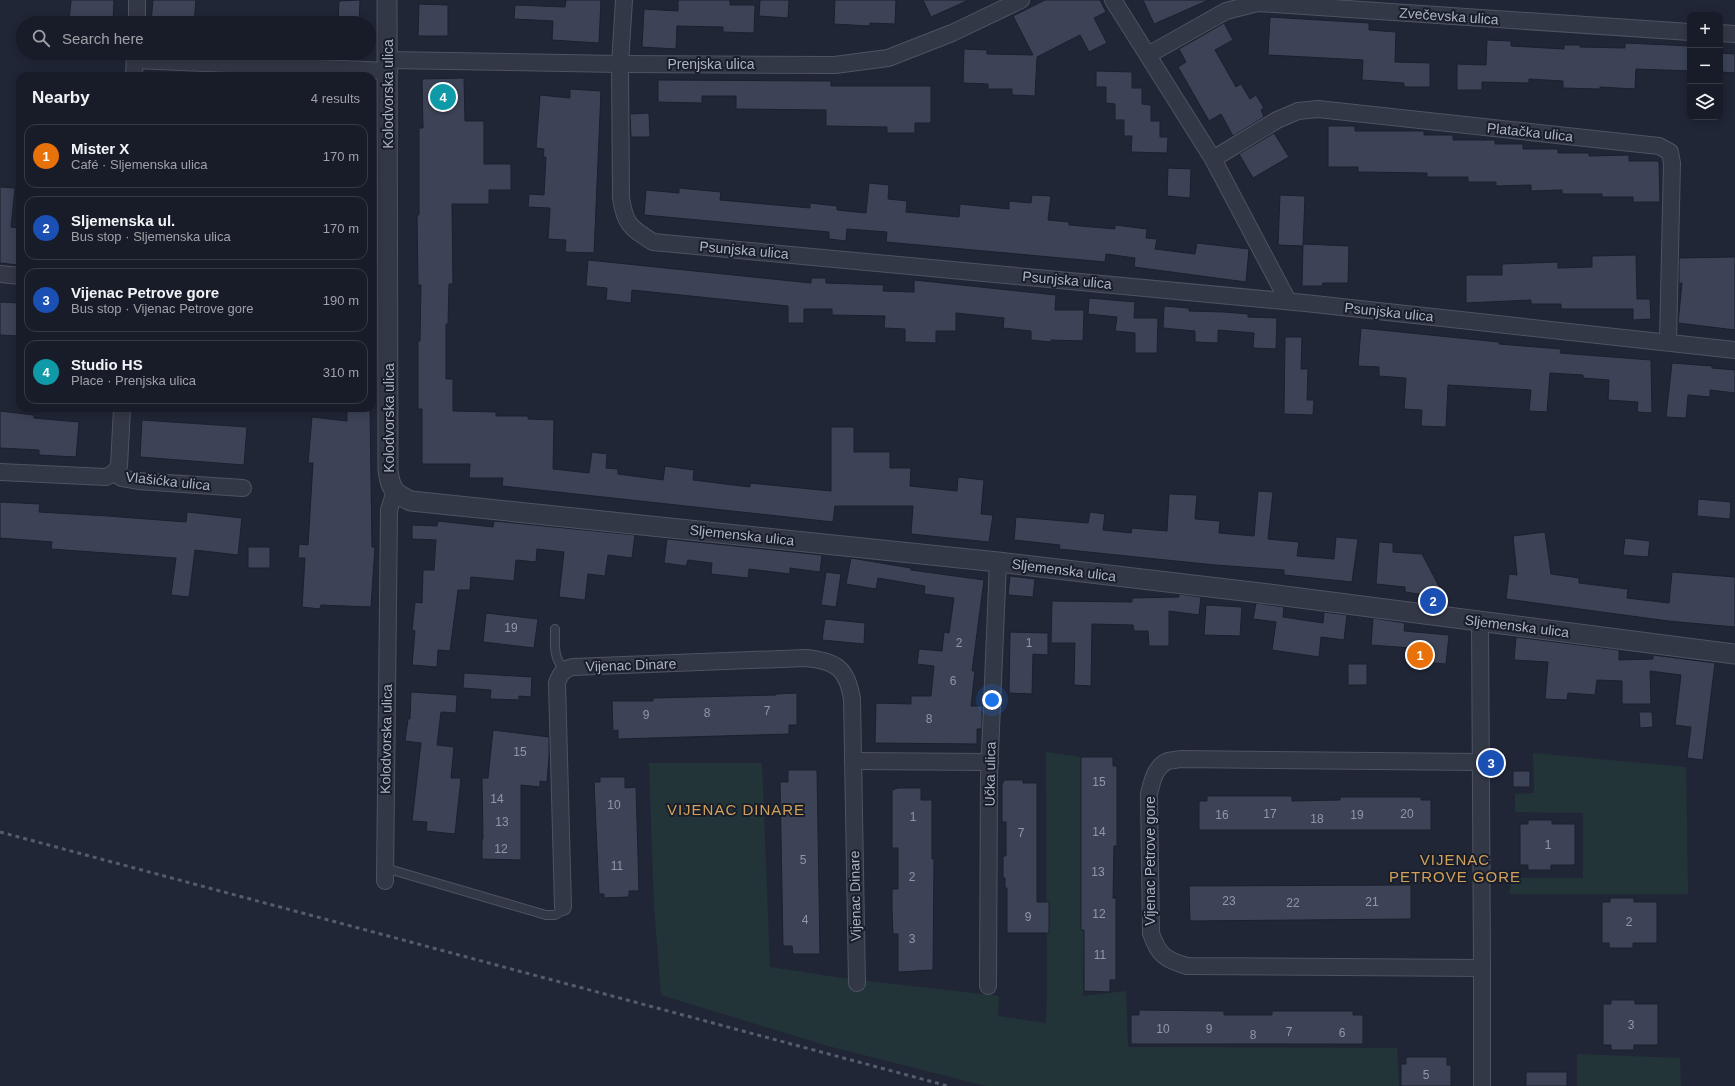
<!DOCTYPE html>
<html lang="en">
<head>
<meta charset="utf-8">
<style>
	body { margin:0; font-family:Arial,sans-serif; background:#252934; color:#f1f3f6 }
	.controls { position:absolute; right:12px; top:12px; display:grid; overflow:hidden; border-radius:8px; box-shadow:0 2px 10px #0003 }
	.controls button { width:36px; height:36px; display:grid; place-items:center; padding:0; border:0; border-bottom:1px solid #363a45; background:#181c28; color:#f1f3f6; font:20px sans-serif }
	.you { position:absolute; left:992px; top:700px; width:14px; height:14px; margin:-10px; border:3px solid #fff; border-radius:50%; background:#1a73e8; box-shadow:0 0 0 6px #1a73e833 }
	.badge { display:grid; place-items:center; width:26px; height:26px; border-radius:50%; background:#7f9cf7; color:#fff; font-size:13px; font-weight:700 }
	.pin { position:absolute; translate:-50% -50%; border:2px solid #fff; box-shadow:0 1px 4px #0006 }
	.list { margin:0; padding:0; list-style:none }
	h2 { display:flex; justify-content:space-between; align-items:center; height:52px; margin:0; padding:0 16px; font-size:17px }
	h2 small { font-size:13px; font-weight:400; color:#9fa1a8 }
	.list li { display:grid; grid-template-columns:26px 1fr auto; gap:12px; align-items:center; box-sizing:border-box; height:64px; margin:0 8px 8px; padding:0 8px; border:1px solid #363a45; border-radius:12px }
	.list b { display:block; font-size:15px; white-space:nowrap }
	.list p { margin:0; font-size:13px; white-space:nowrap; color:#9fa1a8 }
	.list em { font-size:13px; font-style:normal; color:#9fa1a8 }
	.icon { flex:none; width:22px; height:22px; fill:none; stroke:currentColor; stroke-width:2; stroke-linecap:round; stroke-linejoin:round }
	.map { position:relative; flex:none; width:1735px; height:1086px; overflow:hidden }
	.search { position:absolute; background:#181c28; box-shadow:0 2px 10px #0003; left:16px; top:16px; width:360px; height:44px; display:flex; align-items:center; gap:10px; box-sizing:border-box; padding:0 14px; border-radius:22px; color:#9fa1a8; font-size:15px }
	.panel { position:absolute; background:#181c28; box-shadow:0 2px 10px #0003; left:16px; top:72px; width:360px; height:340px; border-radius:12px }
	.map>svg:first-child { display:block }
</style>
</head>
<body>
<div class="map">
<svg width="1735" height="1086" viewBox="0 0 1735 1086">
	<rect width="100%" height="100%" fill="#202636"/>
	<g fill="#233439">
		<path d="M1046,752L1081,757V930H1084L1083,996L1126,991L1128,1047L1397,1048L1399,1086H986L828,1046L661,995L654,907L649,763H762L770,967L842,978L999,996L998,1016L1046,1023L1047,995Z"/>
		<path d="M1533,753L1686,767L1688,894H1510L1511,878H1583V813L1515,812V794L1534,793Z"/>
		<path d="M1577,1054L1680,1058L1681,1086H1577Z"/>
	</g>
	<g fill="#3c4357" stroke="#1b202d">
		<path d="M71,0H114L113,23L69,21Z"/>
		<path d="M153,0H196L194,23H151Z"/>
		<path d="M360,0L359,23H338L339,1Z"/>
		<path d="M566,0H601L599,43L552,40L553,21L514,19L515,5L565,7Z"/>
		<path d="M678,0H730V5H755L754,33L723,32V27L677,26L676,49L642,47L644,9L678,11Z"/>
		<path d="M760,0H789L788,18L759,16Z"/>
		<path d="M835,0H896L895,24L870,23V26L834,24Z"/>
		<path d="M923,0H969L931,17Z"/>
		<path d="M1045,0H1100L1106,12L1094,18L1107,43L1089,52L1080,35L1037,57L1035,96L1012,95V89H988V84L963,83L964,49L987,50V54L1033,55L1013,16Z"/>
		<path d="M1143,0H1209L1154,24Z"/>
		<path d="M419,4L448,5V36H418Z"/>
		<path d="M1270,17L1369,23V30L1396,32L1395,62L1430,63V87H1404V83L1362,80L1363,60L1268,55Z"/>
		<path d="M1224,23L1233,40L1215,50L1236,87L1241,84L1250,99L1256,95L1264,108L1261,110L1264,117L1233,136L1221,114L1209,121L1178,67L1186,62L1179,49Z"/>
		<path d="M1487,40L1511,41V46L1564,49V45H1580V47L1625,48V43L1690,46V71L1636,69L1635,89L1600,87V89L1563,88V81L1529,79V83L1482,82V90H1457V64L1486,65Z"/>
		<path d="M1720,53L1735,54V73L1720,72Z"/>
		<path d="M1096,71L1132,72V88H1142V104L1151,105V121H1160V137H1168L1167,153L1131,152L1132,136H1124V120H1115V104L1106,103V87H1096Z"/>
		<path d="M464,78L465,121H484V164H511V190H489V204H452L453,284H449L448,324H446V379H453V411L496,412V416H528V419L554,420L553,469L589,473L592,452L607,454L606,468L618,469V474L663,480L665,466L694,470L693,480L750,487V483L831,491V427H854V452H890V468H911L910,486L957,491L958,477L984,480L981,514L993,515L989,542L911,534L913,506H835L833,522L502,486L503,478H469L470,464H422V409H418V341H420L421,285H418L417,215H419V128H423L422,79Z"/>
		<path d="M658,80L831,81V86H931V123H915V133H887V127L826,126V110L736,109V96H702V103L658,102Z"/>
		<path d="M570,89L601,91L594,253L565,252L566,240L548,239L550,208L528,207L529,194L544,195L546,157H543L544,149L536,148L540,95L570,98Z"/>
		<path d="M649,113L650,137H631L630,114Z"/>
		<path d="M1328,126H1355V131H1424V135H1453V140H1495V144H1523V149H1558V153H1589V156L1629,155V161H1659L1660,202H1633V197H1602V194H1562V190L1531,191V185L1496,186V182H1468V177H1427V173L1358,172V167H1328Z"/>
		<path d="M1274,133L1289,157L1253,178L1239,154Z"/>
		<path d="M1168,168L1191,169L1190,198L1167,196Z"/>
		<path d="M869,183L889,185L888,199L907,201L906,212L959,217L960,204L1009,209V201L1031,203L1032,195L1051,196L1048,220L1069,222V225L1115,229V225L1147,229L1146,238L1157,239L1155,249L1195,254L1197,243L1249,249L1246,282L1134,267L1135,258L1106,254L1105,262L886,242L887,232L847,229L846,241L829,239V232L644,215L646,190L679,193V188L721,192L720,200L810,208V203L837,206V210L866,213Z"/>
		<path d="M0,187L15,188L11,227L20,228L18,265L0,263Z"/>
		<path d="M1280,195L1305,196L1303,246L1278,245Z"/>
		<path d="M1303,244L1349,246L1348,283H1323L1322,286H1302Z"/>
		<path d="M1636,255L1637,299H1650L1651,319L1633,320V309H1561V304H1531V300L1466,303V275H1502V264L1558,262V268L1592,267V256Z"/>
		<path d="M1735,257V330L1678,323L1682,283H1679V258Z"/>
		<path d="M588,260L811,283V278H826V283L884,285L883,291L914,292V280L1056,295L1055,310H1084L1083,341L1051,340V342L1031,340V331L1003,328L1004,318L956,313V331H936V343L905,342V329L884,328L885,316L832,315V309H804V323H788V306L632,290L631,303L606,300L607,288L586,286Z"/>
		<path d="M1089,298L1135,302L1134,318H1158L1157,353H1135V333L1115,331L1117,317L1088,314Z"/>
		<path d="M0,302L20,303V336L0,335Z"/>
		<path d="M1164,306L1189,308V311L1224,312L1248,314V317L1277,318L1276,349L1253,348L1254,333L1218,330V343L1195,342V331L1163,328Z"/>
		<path d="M1361,328L1499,342V344L1561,349L1560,353L1651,360L1652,413L1637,412L1638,402L1608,400L1609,380L1583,378V375L1550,373L1547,412L1529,411L1531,390L1448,385L1446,427L1421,426L1422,410L1404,409L1406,378L1379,376V367L1358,366Z"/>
		<path d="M1285,337H1302L1301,369H1308L1307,400H1314L1313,415L1284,414Z"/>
		<path d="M1672,363L1712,366V368L1735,370V393L1710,390V397L1688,395L1686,418L1666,417Z"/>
		<path d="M347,408H370L372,547H375L371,607L321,605L320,609L302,607L305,558H298L299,544L308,545L313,463H308L312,417L347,421Z"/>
		<path d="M0,411L34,415V418L79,422L76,457L39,455V450L0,448Z"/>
		<path d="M142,420L247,427L244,465L140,457Z"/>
		<path d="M1258,491L1273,492L1268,539L1299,542L1297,556L1334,559L1336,537L1358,539L1352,582L1284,575V570L1215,565L1059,549L1060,545L1014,540L1016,517L1088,523L1090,512L1105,514L1103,530L1131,533L1132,528L1167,531L1169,494L1197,495L1195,519L1220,521L1219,533L1254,536Z"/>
		<path d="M1698,499L1731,502L1730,519L1697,516Z"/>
		<path d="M0,502L40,504L39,512L108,516L186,522L187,512L242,518L238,555L195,550L189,597L171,595L176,558L51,549L52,542L0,538Z"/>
		<path d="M438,521L493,527L494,521L635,535L632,558L608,555L605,576L588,574L585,600L559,597L564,552L537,549L536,562L516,560L514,581L471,577L470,590H458L450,651L438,650L437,667L412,665L415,631L412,630L415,602L422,603L423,570H434L436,540L412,539V525L437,526Z"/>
		<path d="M1545,532L1551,574L1579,578V583L1628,589L1627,598L1669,603L1672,572L1735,577V627L1668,621L1506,599L1509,574L1517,575L1513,536Z"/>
		<path d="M1625,538L1650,541L1648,557L1623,555Z"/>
		<path d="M667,539L822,555L820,572L790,568V574L749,569L748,578L711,574L712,563L688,560L686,566L664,563Z"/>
		<path d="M1379,542L1393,543V552L1422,554L1442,592L1432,596L1405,592V587L1376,584Z"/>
		<rect x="248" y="547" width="22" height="21"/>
		<path d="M851,558L911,568V570L984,580L972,671H975L971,706H982V729H977V744L875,743L876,703L911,704V696H931L934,666L917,664L919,649L942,651L944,632L949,633L954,598L924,594L925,586L878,578L876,589L846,584Z"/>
		<path d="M826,572L841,574L836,607L821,605Z"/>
		<path d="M1010,576L1035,579L1033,597L1008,595Z"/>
		<path d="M1179,594L1201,597L1199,615L1169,611V646H1149L1148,631H1134L1133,625L1092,624L1091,686L1074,685L1075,643H1051L1052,601L1132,602V598L1179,597Z"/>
		<path d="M1256,603L1284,607L1283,617L1323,623L1324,612L1347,615L1344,640L1321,637L1319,657L1272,650L1276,622L1253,619Z"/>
		<path d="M1206,605L1242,607L1240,636L1204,635Z"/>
		<path d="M486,613L538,619L534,648L483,642Z"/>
		<path d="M1373,618L1405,623L1404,631L1449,635L1446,664L1409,661L1411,648L1371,645Z"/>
		<path d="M825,619L865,623L864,644L822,640Z"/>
		<path d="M1010,632L1048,633V655L1033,654L1032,694L1009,693Z"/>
		<path d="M1516,637L1619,650V660L1653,659V655L1715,663L1703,760L1687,758L1691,727L1675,725L1681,675L1650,671L1651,704H1622V681L1597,680L1595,695L1568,693L1567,700L1545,699L1548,662L1514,660Z"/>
		<rect x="1348" y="664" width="19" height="21"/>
		<path d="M464,673L532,677L531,697L519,696V700L490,699L491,690L463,688Z"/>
		<path d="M411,692L457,695L456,713L441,712L437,745L454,747L451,778H461L455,834L426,831L427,822L412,821L421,743L405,741L408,719H410Z"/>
		<path d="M797,693V725H789V734L618,739V730L613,731L612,701H653V698L776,695V694Z"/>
		<path d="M1639,712H1652L1653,727L1640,728Z"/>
		<path d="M493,730L549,737V756L547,782L540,781V787L521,785V860L482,859V839H483L482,778H488Z"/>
		<path d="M1081,757H1113V766H1117V846H1114L1113,898H1116V980H1110V992L1084,991V930H1081Z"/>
		<path d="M788,770H817L820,954H793L792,946H783L780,782H788Z"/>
		<rect x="1513" y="771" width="17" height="16"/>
		<path d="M600,777H625V788L636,787L639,891H629V897L604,898V894H599L594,782H600Z"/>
		<path d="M1004,780H1023V783H1037V902H1049V933H1007V888H1005V878H1003V856H1006V822H1002V785Z"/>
		<path d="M898,788H921V800H932V859H934L933,970L898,972V934H893L892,909V889H898V848H892V790Z"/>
		<path d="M1207,796H1292V801L1340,800V797H1421V800H1431V830H1199V801H1207Z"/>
		<path d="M1528,820H1552V824H1575V865H1551V870H1528V865H1520V824H1528Z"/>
		<path d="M1411,885V919L1190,921L1189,886Z"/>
		<path d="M1610,898H1634V902H1657V943H1633V948H1609V943H1602V902H1610Z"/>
		<path d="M1611,1000H1635V1004H1658V1045H1634V1050H1611V1045H1603V1004H1611Z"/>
		<path d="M1139,1010L1224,1011V1015H1272V1011H1353V1015H1363V1044H1131V1015H1139Z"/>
		<path d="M1406,1057H1447V1065H1451V1086H1401V1064H1406Z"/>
		<rect x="1526" y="1072" width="41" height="14"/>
	</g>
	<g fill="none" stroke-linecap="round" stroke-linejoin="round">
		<g stroke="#4e5362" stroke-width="10">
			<g id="service">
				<path d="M555,629C555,647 553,656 564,670"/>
				<path d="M385,868L546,915H555L562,911L563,907"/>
			</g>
		</g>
		<g stroke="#4e5362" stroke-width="18">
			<g id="minor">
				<path d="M624,0L620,64L621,198C625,225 631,228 653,242L1305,303L1735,350"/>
				<path d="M1113,0L1213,159L1288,301"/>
				<path d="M137,23V0"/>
				<path d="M1720,33L1735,34"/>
				<path d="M1148,55L1226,11L1258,3L1690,32"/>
				<path d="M135,60L389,71"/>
				<path d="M388,60L620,64L835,65L888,58L952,33L1021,0"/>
				<path d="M134,76L135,53"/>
				<path d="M1213,159L1277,120L1298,111L1318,109L1659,146L1670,152L1672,163L1668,342"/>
				<path d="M0,274L20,276"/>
				<path d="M0,472L106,477L114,473L119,466L122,408"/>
				<path d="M114,473L122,478L138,481L243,488"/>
				<path d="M1480,621C1481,737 1481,852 1482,968L1187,966C1166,960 1158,955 1151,933L1149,794C1152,782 1155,766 1168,761C1171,760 1177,760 1181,759L1481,762"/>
				<path d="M853,761L990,762"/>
				<path d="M385,881L389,510L395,491"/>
				<path d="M563,907L557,683C560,674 563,670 572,667L806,658C836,661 847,668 852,699L857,983"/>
				<path d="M1482,968V1086"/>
				<path d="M988,986L989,777L998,562"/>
			</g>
		</g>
		<g stroke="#4e5362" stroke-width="21">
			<path id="tertiary" d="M387,0L388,470C390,488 394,494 411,501L998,562L1269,594L1735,654"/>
		</g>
		<use href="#service" stroke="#333847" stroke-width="8"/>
		<use href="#minor" stroke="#333847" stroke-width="16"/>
		<use href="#tertiary" stroke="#333847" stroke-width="19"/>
		<path stroke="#555c6e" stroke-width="3" stroke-dasharray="4 4" stroke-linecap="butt" d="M0,832L948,1086"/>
	</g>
	<g text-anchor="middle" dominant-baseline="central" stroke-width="4" stroke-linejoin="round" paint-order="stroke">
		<g font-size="12" fill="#9197a9">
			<text x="511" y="628">19</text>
			<text x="959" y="643">2</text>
			<text x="1029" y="643">1</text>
			<text x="953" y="681">6</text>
			<text x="767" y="711">7</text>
			<text x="707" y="713">8</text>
			<text x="646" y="715">9</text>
			<text x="929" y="719">8</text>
			<text x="520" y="752">15</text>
			<text x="1099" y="782">15</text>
			<text x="497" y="799">14</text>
			<text x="614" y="805">10</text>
			<text x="1270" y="814">17</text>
			<text x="1407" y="814">20</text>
			<text x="1222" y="815">16</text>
			<text x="1357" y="815">19</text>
			<text x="913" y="817">1</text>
			<text x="1317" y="819">18</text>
			<text x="502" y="822">13</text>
			<text x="1099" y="832">14</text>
			<text x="1021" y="833">7</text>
			<text x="1548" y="845">1</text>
			<text x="501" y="849">12</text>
			<text x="803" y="860">5</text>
			<text x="617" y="866">11</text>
			<text x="1098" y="872">13</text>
			<text x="912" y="877">2</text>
			<text x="1229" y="901">23</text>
			<text x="1372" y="902">21</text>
			<text x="1293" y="903">22</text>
			<text x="1099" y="914">12</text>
			<text x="1028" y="917">9</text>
			<text x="805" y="920">4</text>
			<text x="1629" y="922">2</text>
			<text x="912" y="939">3</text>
			<text x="1100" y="955">11</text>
			<text x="1631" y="1025">3</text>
			<text x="1163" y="1029">10</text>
			<text x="1209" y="1029">9</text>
			<text x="1289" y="1032">7</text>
			<text x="1342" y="1033">6</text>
			<text x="1253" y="1035">8</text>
			<text x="1426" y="1075">5</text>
		</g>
		<g font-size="14" fill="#adb3c4" stroke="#191e2b">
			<text transform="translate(1449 16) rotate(4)">Zvečevska ulica</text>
			<text x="711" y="64">Prenjska ulica</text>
			<text transform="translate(388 94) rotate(-90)">Kolodvorska ulica</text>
			<text transform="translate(1530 132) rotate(6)">Platačka ulica</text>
			<text transform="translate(744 250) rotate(5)">Psunjska ulica</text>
			<text transform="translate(1067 280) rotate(5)">Psunjska ulica</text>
			<text transform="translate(1389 312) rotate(6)">Psunjska ulica</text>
			<text transform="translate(389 418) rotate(-90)">Kolodvorska ulica</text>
			<text transform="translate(168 481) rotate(6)">Vlašićka ulica</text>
			<text transform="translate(742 535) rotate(6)">Sljemenska ulica</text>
			<text transform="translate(1064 570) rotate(7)">Sljemenska ulica</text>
			<text transform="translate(1517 626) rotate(7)">Sljemenska ulica</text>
			<text transform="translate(631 665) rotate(-2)">Vijenac Dinare</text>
			<text transform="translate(386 739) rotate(-89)">Kolodvorska ulica</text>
			<text transform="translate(990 774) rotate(-89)">Učka ulica</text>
			<text transform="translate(1150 861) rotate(-90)">Vijenac Petrove gore</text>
			<text transform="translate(855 896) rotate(-91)">Vijenac Dinare</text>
		</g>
		<g font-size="15" letter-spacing="1" fill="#d2a05a" stroke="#191e2b">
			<text x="736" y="809">VIJENAC DINARE</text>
			<text x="1455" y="859">VIJENAC<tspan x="1455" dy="17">PETROVE GORE</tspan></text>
		</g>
	</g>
</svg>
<div class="controls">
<button>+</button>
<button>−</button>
<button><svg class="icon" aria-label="layers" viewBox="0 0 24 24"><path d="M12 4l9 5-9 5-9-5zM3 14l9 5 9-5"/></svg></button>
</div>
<div class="you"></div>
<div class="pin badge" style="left:1420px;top:655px;background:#e8710a">1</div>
<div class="pin badge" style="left:1433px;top:601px;background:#1a4fb4">2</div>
<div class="pin badge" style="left:1491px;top:763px;background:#1a4fb4">3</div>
<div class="pin badge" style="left:443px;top:97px;background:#0f9aa8">4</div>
<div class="search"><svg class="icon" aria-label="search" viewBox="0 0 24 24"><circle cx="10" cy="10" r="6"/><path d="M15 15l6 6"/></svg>Search here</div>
<section class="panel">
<h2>Nearby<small>4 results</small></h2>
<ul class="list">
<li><span class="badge" style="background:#e8710a">1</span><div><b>Mister X</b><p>Café · Sljemenska ulica</p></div><em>170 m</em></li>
<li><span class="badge" style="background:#1a4fb4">2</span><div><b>Sljemenska ul.</b><p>Bus stop · Sljemenska ulica</p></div><em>170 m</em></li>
<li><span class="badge" style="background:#1a4fb4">3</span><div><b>Vijenac Petrove gore</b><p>Bus stop · Vijenac Petrove gore</p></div><em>190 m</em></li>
<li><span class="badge" style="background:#0f9aa8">4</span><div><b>Studio HS</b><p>Place · Prenjska ulica</p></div><em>310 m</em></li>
</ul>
</section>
</div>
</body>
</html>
